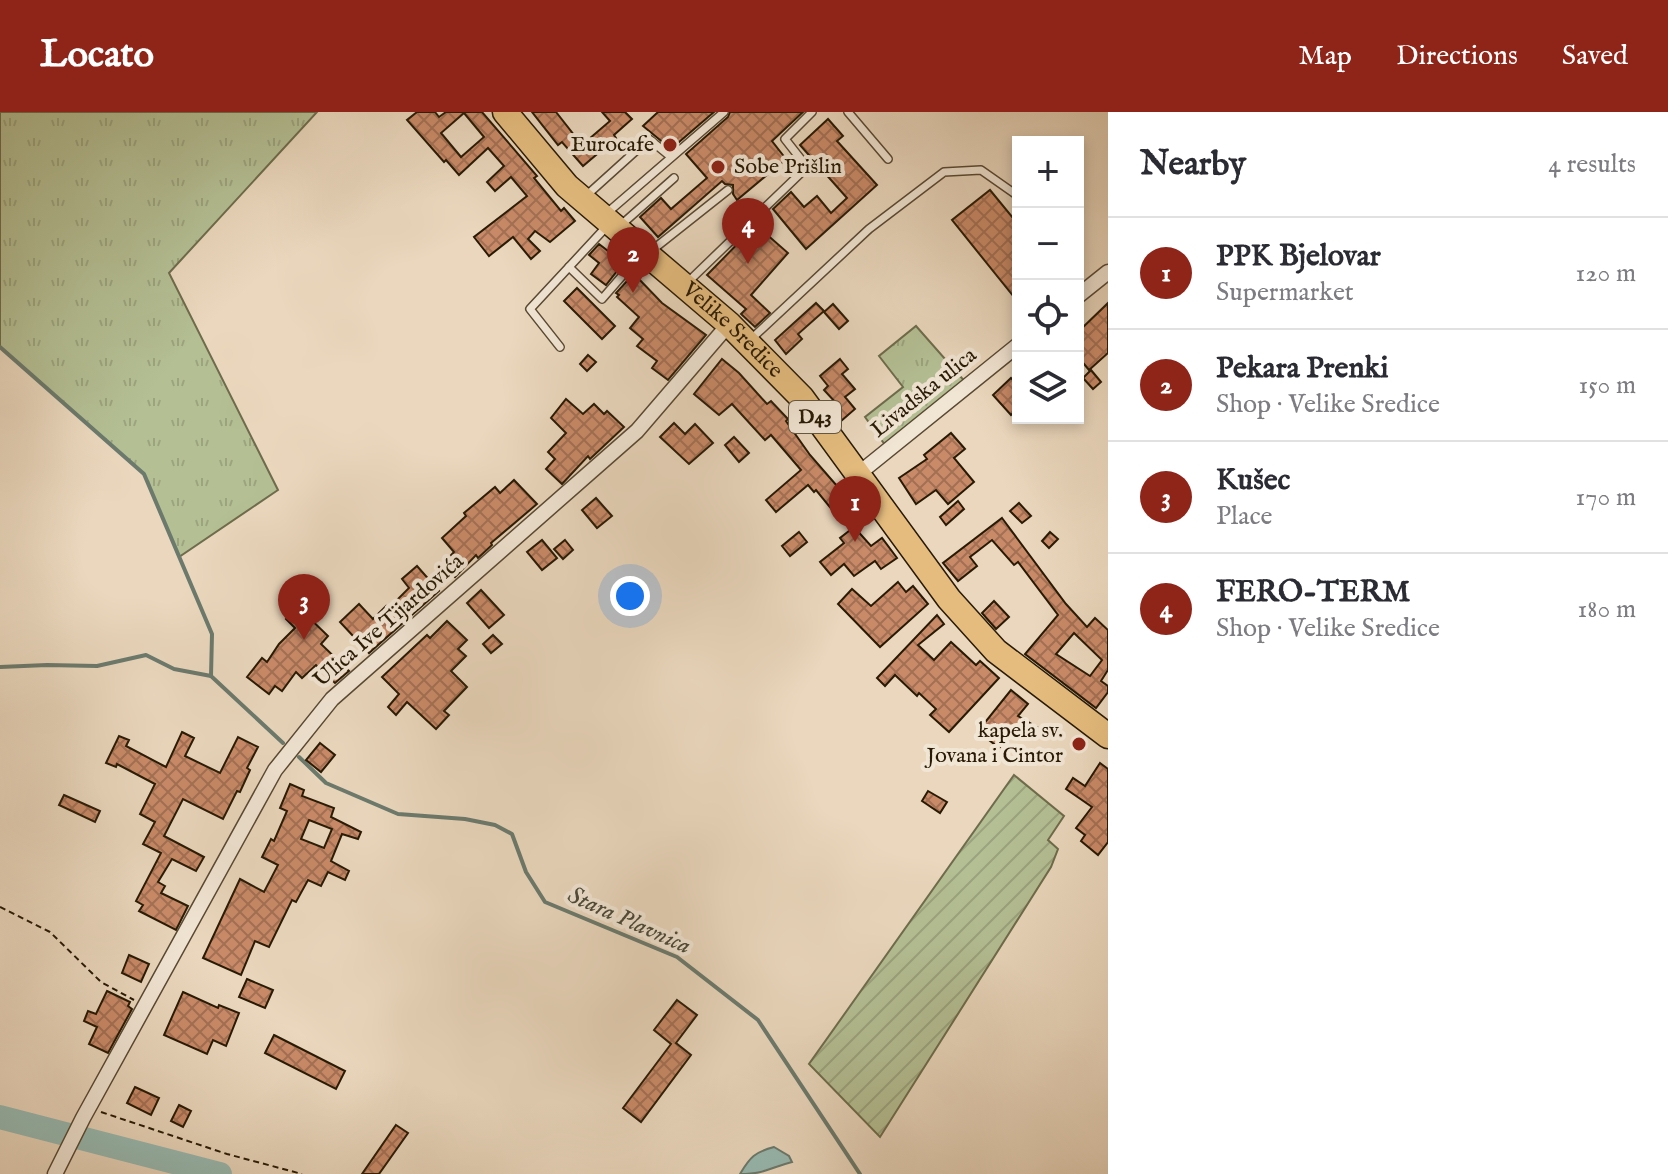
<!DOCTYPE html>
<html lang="en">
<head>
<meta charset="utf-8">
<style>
	body { margin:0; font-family:"IM FELL English",serif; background:#f2f2f3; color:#2b2b33 }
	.controls { position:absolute; right:24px; top:24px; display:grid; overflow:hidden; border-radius:0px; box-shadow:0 4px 12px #0003 }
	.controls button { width:72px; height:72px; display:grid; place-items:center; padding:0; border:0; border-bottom:2px solid #e1e1e2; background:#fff; color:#2b2b33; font:40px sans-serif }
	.you { position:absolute; left:630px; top:484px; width:28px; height:28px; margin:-20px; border:6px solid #fff; border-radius:50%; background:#1a73e8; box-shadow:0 0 0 12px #1a73e833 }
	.badge { display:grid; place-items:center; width:52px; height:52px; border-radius:50%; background:#8f2418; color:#fff; font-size:26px; font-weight:700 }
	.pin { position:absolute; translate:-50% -66px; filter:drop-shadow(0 2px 4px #0008) }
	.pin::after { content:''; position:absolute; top:42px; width:28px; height:24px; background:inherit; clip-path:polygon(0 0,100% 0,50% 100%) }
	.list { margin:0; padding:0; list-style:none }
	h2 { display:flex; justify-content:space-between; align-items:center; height:104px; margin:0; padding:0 32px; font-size:34px }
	h2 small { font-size:26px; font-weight:400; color:#7c7c81 }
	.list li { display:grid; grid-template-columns:52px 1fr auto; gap:24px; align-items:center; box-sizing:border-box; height:112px; padding:0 32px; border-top:2px solid #e1e1e2 }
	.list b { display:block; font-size:30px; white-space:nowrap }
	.list p { margin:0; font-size:26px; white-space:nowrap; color:#7c7c81 }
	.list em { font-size:26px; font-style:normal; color:#7c7c81 }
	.icon { flex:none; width:44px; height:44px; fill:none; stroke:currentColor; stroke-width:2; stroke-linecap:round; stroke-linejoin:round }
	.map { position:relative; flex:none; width:1108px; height:1062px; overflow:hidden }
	header { display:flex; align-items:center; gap:48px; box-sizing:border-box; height:112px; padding:0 40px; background:#8f2418; color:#fff }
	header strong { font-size:38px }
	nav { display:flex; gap:44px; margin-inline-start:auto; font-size:28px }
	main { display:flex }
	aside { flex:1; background:#fff }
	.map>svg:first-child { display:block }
</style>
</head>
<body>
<header>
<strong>Locato</strong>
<nav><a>Map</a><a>Directions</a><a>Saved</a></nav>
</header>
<main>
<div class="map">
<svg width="1108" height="1062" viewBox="0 0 1108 1062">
	<defs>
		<pattern id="grass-tufts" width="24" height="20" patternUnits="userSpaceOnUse" patternTransform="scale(2)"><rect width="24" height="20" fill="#b4bf94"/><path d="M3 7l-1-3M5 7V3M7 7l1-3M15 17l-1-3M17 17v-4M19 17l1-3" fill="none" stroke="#9ba47e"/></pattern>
		<pattern id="garden-furrows" width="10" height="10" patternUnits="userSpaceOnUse" patternTransform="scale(2)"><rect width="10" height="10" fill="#b4bf94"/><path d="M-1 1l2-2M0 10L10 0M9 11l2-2" fill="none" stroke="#9ba47e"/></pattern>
		<pattern id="building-cross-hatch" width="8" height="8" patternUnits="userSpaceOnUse" patternTransform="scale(2)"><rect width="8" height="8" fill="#c98a68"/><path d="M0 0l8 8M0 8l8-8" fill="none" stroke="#a37054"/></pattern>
	</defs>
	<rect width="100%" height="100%" fill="#ead7bd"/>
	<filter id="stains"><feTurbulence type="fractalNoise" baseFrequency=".0025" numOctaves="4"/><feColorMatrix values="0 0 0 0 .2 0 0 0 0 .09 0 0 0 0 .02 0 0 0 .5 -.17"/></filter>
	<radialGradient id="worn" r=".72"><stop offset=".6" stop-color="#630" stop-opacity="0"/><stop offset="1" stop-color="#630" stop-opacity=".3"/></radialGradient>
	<g fill="url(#grass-tufts)" stroke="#6e6c4c" stroke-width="2">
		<path d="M0,0H317L169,161L278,378L179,445L144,362L0,235Z"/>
		<path d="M916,214L968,273L888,337L865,305L903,275L879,244Z"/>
	</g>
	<path fill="url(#garden-furrows)" stroke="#6e6c4c" stroke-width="2" d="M1014,663L1064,704L1048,728L1058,737L1051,755L880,1025L809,952Z"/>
	<path fill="#98bab2" stroke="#6b7a6d" stroke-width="2" d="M774,1035L789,1044L792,1050C769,1056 765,1062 740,1062C750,1045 755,1040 774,1035Z"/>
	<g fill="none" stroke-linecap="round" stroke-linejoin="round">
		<g stroke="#6b7a6d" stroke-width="4">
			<path d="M0,235L144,362L212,522L211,564"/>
			<path d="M0,555L47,553L97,554L146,543L174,557L211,564L283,631"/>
			<path d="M299,645L326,671L398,702L465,707L495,713L512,722L526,760L545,790L677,845L758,908L860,1062"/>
		</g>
		<path stroke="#98bab2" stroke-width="24" d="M0,1005L220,1062"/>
	</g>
	<g fill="url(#building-cross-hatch)" stroke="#281a05" stroke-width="2" fill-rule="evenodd">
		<path d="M417,0H435L439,5L446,0H482L537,64L534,66L561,99L564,96L575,109L550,130L535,119L528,127L540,139L531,147L513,125L489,144L474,125L527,84L511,65L495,79L487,70L504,54L488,36L459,63L446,48L444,50L407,8ZM464,1L484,25L461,45L441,21Z"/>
		<path d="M532,0H556L582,33L610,9L602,0H625L632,7L614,23L616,26L583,54L562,30L558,33Z"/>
		<path d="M658,0H714L671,37L643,14Z"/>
		<path d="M730,0H803L772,29L786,47L737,88L733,82V73L725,72L722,69L658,125L640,105L661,86L671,97L707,66L686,42L728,5Z"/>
		<path d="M828,7L843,24L837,29L877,73L806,137L773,97L791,80L804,95L817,84L831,101L847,86L800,33Z"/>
		<path d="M990,78L1018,112V190L952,108Z"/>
		<path d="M756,113L788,141L751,183L770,201L755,215L741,202L746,197L707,163Z"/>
		<path d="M599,132L621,149L614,157L617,159L606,173L591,162L599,151L589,143Z"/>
		<path d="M636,164L662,191L706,223L668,268L652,256L657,249L637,234L643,227L630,216L639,205L617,185L619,183L616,181L628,168L630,170Z"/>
		<path d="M577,176L615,214L602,227L564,189Z"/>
		<path d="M816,191L824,199L798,222L802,227L786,242L775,228Z"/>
		<path d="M1108,191V241L1089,258L1078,245V220Z"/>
		<path d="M833,192L848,209L839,217L824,200Z"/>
		<path d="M588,243L596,250L587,259L580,252Z"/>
		<path d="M722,247L739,261L767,292L771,289L788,307L786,309L810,343L857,397L842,410L816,378L814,380L808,373L776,400L766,388L801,358L771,323L765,328L732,292L719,303L694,282Z"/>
		<path d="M840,247L848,257L842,262L855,277L845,285L855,297L841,309L831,297L837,292L824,278L828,274L820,264Z"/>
		<path d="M1091,258L1101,270L1093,277L1083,266Z"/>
		<path d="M1011,266L1018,273V296L1011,303L993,283Z"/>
		<path d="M566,287L583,302L594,292L604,302L607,299L624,315L590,347L588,344L562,372L546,357L555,347L548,340L566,321L551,306Z"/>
		<path d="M674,311L685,322L695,312L713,331L689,352L660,325Z"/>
		<path d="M951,321L965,337L954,346L974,370L948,392L936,378L916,392L899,366L927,347L924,343Z"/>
		<path d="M734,325L749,341L739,350L725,333Z"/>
		<path d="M514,368L537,392L491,431L492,433L478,446L476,443L455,465L442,453L454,440L442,426L466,404L464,401L495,375L500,381Z"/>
		<path d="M596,386L612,404L597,416L582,398Z"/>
		<path d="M958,389L964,397L946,413L940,405Z"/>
		<path d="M1019,391L1031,404L1022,411L1010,399Z"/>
		<path d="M1002,406L1066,492L1087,515L1095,506L1108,518V558L1101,569L1108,574V580L1096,596L1025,542L1058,503L1018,450L1014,453L992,428L970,445L977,454L958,469L943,451ZM1074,521L1102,548L1090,564L1056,542Z"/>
		<path d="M854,415L871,434L882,426L897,446L881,457L875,449L854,464L844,452L831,463L820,450L844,431L840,426Z"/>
		<path d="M799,420L807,430L790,444L782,434Z"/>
		<path d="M1050,420L1058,427L1049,436L1042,429Z"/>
		<path d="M542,428L557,446L542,458L527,440Z"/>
		<path d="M565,428L573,438L563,447L554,437Z"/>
		<path d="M417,454L439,479L369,541L340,510L359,492L373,507L386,494L388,497L409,476L402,467Z"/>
		<path d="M898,470L906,480L913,474L928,492L880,535L838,492L852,477L871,494Z"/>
		<path d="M481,478L504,503L489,516L467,491Z"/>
		<path d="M994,489L1009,505L996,517L982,501Z"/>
		<path d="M298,495L328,524L321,532L349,559L335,571L316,553L302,566L296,560L282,579L275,574L269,582L247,565L262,546L267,550L279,532L295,516L286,507Z"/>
		<path d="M937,503L944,512L918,533L934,548L951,530L976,553L980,549L999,566L949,620L930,603L936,597L919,581L917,584L895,563L885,574L877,566Z"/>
		<path d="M447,509L467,528L458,537L466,544L451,559L467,575L444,599L449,603L436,617L407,590L396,603L388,595L399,582L382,565L427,523L430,526Z"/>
		<path d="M493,523L502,532L491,541L483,532Z"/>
		<path d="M1011,578L1028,592L1018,604L1037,615L1030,626L1015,616L999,636L978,619Z"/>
		<path d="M182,620L194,626L185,644L220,661L238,625L258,635L247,656L250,658L240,680L237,679L223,707L183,687L164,724L204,745L196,759L172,747L158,770L165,774L161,781L188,794L176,818L139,799L143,793L136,789L161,741L143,732L155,710L140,702L155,672L117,652L116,655L106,651L119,624L129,628L126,634L166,655Z"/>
		<path d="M320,631L335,643L321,660L306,648Z"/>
		<path d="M1100,651L1108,657V730L1098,743L1081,729L1085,723L1076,716L1092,695L1066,677L1073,666L1085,674Z"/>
		<path d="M290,672L304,678L302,684L334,696L331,705L361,720L358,727L342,722L331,749L349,759L345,768L328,760L321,774L308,768L296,790L292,788L269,835L255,829L241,863L203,846L240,767L264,780L278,753L262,745L271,727L274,729L287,699L280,696ZM309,708L332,717L324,736L301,727Z"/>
		<path d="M928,679L947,690L940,701L922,689Z"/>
		<path d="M64,683L100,699L95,710L59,693Z"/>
		<path d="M129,843L149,852L141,870L122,861Z"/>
		<path d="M247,867L273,878L265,896L239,885Z"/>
		<path d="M107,879L130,890L128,894L132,897L108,941L89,932L97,915L84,909L88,899L96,902Z"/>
		<path d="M183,880L218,896L219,893L239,901L226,934L213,928L207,942L164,923Z"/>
		<path d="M677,888L697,903L676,931L691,943L641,1010L623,996L671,932L654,918Z"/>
		<path d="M274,923L345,959L336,977L265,941Z"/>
		<path d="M135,975L159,986L151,1003L127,991Z"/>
		<path d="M179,993L191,999L183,1015L171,1009Z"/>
		<path d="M396,1013L408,1021L379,1062H362Z"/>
	</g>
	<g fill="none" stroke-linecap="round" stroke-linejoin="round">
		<g stroke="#584933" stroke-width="10">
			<g id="service">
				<path d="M848,0L888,47"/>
				<path d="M587,83L649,27L671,45"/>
				<path d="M607,101L724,0"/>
				<path d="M621,113L674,66"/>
				<path d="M651,139L728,78"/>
				<path d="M569,155L602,187L642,141"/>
				<path d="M688,170L807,55L785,27L812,0"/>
				<path d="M749,229L869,117L944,60L981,58L1018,84"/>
				<path d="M560,235L530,197L608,113"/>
			</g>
		</g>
		<g stroke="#584933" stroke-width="17">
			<g id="minor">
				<path d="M1078,184L1108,160"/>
				<path d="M857,363L1018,233"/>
				<path d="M55,1062L83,1006L275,658L332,587L637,319L729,212"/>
			</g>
		</g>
		<g stroke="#281a05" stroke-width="27">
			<g id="primary">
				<path id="s1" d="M505,0L567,74L729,212L802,286L949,487L996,539L1108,624"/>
			</g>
		</g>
		<g stroke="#281a05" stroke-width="2" stroke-dasharray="6 4" stroke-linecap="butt">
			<path d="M0,795L50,820L101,870L134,888"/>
			<path d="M101,1000L227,1042L302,1062"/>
		</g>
		<use href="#service" stroke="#f1e5d4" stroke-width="7"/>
		<use href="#minor" stroke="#f1e5d4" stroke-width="14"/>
		<use href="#primary" stroke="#e5bc7e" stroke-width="24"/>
	</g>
	<g fill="#8f2418" stroke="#f1e5d4" stroke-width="3">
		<circle cx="670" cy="33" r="8"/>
		<circle cx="718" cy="55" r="8"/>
		<circle cx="1079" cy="632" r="8"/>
	</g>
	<g text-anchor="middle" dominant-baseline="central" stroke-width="8" stroke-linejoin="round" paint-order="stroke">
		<rect fill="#f1e5d4" stroke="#645743" stroke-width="2" x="789" y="289" width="52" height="32" rx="6"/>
		<g font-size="20" font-weight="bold" fill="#281a05">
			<text x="815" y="305">D43</text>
		</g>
		<g font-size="22" fill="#281a05" stroke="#f1e5d4" text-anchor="end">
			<text x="654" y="33">Eurocafe</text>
			<text x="734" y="55" text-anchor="start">Sobe Prišlin</text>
			<text x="1063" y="619">kapela sv.<tspan x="1063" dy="25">Jovana i Cintor</tspan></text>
		</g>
		<g font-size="22" fill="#281a05" stroke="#f1e5d4">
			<text stroke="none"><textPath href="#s1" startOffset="316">Velike Sredice</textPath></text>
			<text transform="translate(924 281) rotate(-39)">Livadska ulica</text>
			<text transform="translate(389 509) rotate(-41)">Ulica Ive Tijardovića</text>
		</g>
		<g font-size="24" font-style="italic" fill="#4a4a39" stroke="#f1e5d4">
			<text transform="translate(629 809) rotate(24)">Stara Plavnica</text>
		</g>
	</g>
	<rect width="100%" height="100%" filter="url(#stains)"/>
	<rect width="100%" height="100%" fill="url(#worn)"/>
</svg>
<div class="controls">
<button>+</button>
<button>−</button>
<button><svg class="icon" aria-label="locate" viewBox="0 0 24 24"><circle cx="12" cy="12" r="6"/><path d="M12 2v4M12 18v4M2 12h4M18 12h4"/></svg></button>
<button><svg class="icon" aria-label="layers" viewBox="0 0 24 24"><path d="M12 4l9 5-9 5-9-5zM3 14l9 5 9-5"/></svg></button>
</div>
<div class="you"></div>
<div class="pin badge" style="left:855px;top:430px">1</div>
<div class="pin badge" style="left:633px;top:181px">2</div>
<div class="pin badge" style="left:304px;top:528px">3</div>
<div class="pin badge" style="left:748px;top:152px">4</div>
</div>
<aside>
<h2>Nearby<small>4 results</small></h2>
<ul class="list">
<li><span class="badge">1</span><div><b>PPK Bjelovar</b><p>Supermarket</p></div><em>120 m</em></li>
<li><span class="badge">2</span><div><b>Pekara Prenki</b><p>Shop · Velike Sredice</p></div><em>150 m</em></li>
<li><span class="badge">3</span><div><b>Kušec</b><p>Place</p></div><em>170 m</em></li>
<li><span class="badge">4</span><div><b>FERO-TERM</b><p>Shop · Velike Sredice</p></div><em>180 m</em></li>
</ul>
</aside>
</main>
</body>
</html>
